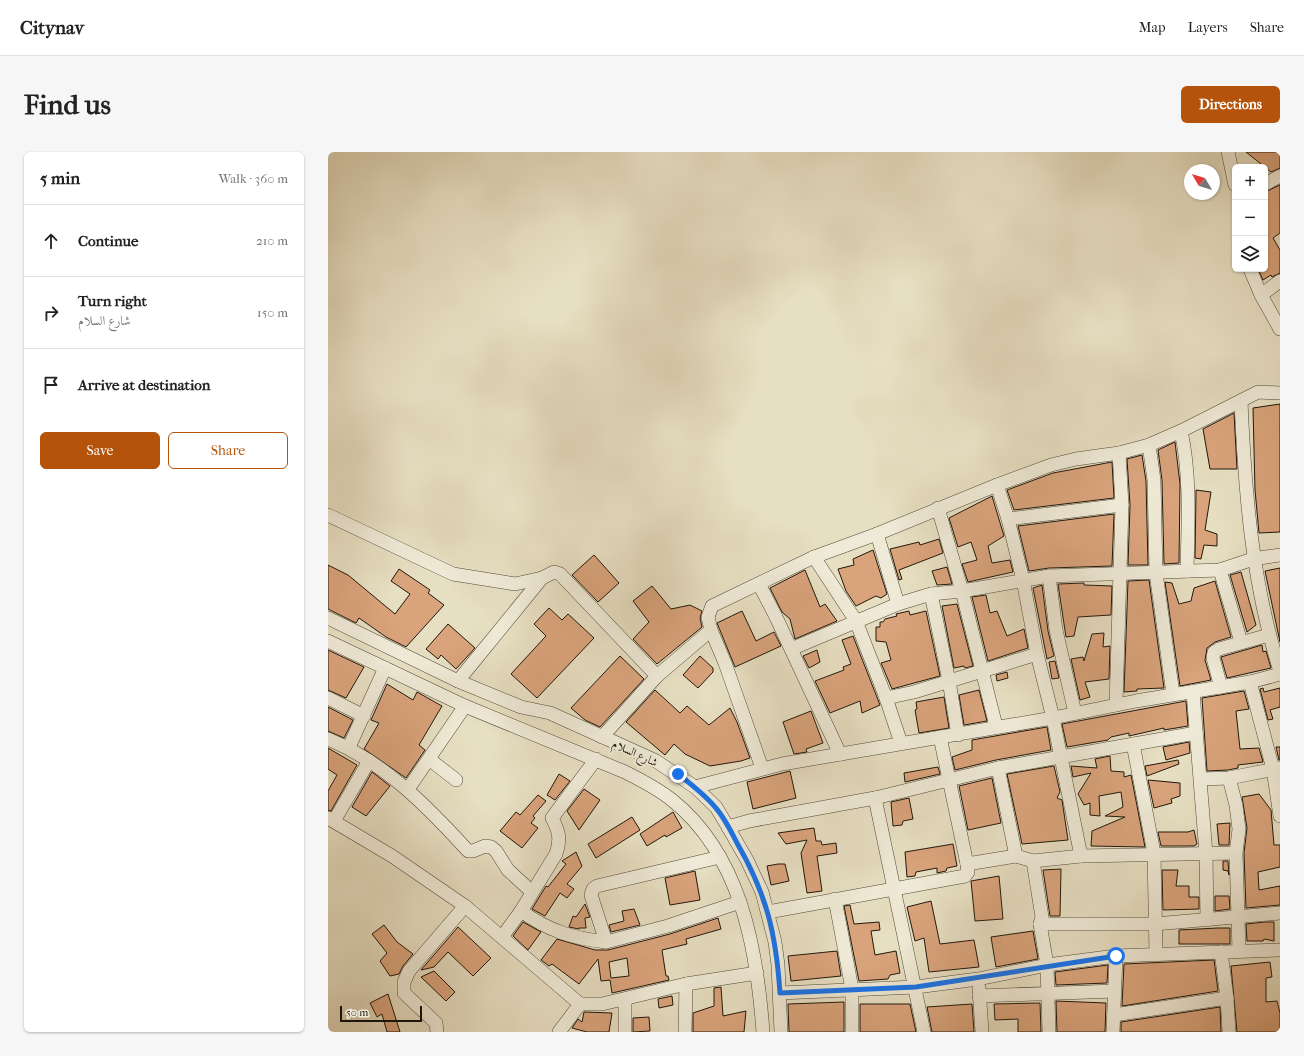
<!DOCTYPE html>
<html lang="en">
<head>
<meta charset="utf-8">
<style>
	body { margin:0; font-family:"IM FELL French Canon",Amiri,serif; background:#f6f6f6; color:#222 }
	.controls { position:absolute; right:12px; top:12px; display:grid; overflow:hidden; border-radius:6px; box-shadow:0 1px 3px #0004 }
	.controls button { width:36px; height:36px; display:grid; place-items:center; padding:0; border:0; border-bottom:1px solid #e0e0e0; background:#fff; color:#222; font:20px sans-serif }
	.compass { position:absolute; left:856px; top:12px; width:36px; height:36px; border-radius:50%; background:#fff; box-shadow:0 1px 3px #0004; rotate:308deg }
	.scale { position:absolute; left:12px; bottom:10px; width:82px; box-sizing:border-box; padding-left:4px; border:2px solid #20170c; border-top:0; font-size:11px; line-height:14px; white-space:nowrap; color:#20170c; -webkit-text-stroke:3px #efead7; paint-order:stroke }
	.stop { position:absolute; width:12px; height:12px; margin:-9px; border:3px solid #1a73e8; border-radius:50%; background:#fff }
	.stop.end { background:#1a73e8; border-color:#fff; box-shadow:0 1px 4px #0008 }
	.list { margin:0; padding:0; list-style:none }
	h2 { display:flex; justify-content:space-between; align-items:center; height:52px; margin:0; padding:0 16px; font-size:17px }
	h2 small { font-size:13px; font-weight:400; color:#767676 }
	.list li { display:grid; grid-template-columns:26px 1fr auto; gap:12px; align-items:center; box-sizing:border-box; height:72px; padding:0 16px; border-top:1px solid #e0e0e0 }
	.list b { display:block; font-size:15px; white-space:nowrap }
	.list p { margin:0; font-size:13px; white-space:nowrap; color:#767676 }
	.list em { font-size:13px; font-style:normal; color:#767676 }
	.actions { display:flex; gap:8px; padding:12px 16px }
	.actions a { flex:1; padding:9px 0; border:1px solid #b45309; border-radius:6px; text-align:center; font-size:14px; color:#b45309 }
	.actions .main { background:#b45309; color:#fff }
	.icon { flex:none; width:22px; height:22px; fill:none; stroke:currentColor; stroke-width:2; stroke-linecap:round; stroke-linejoin:round }
	.map { position:relative; flex:none; width:952px; height:880px; overflow:hidden; border-radius:6px }
	header { display:flex; align-items:center; gap:24px; box-sizing:border-box; height:56px; padding:0 20px; background:#fff; border-bottom:1px solid #e0e0e0 }
	header strong { font-size:19px }
	nav { display:flex; gap:22px; margin-inline-start:auto; font-size:14px }
	.intro { display:flex; align-items:center; justify-content:space-between; box-sizing:border-box; height:96px; padding:0 24px }
	h1 { margin:0; font-size:28px }
	.button { padding:10px 18px; border-radius:6px; background:#b45309; color:#fff; font-size:14px; font-weight:700 }
	main { display:flex; gap:24px; padding:0 24px }
	aside { flex:1; background:#fff; border-radius:6px; box-shadow:0 1px 3px #0004 }
	.map>svg:first-child { display:block }
</style>
</head>
<body>
<header>
<strong>Citynav</strong>
<nav><a>Map</a><a>Layers</a><a>Share</a></nav>
</header>
<div class="intro"><h1>Find us</h1><a class="button">Directions</a></div>
<main>
<aside>
<h2>5 min<small>Walk · 360 m</small></h2>
<ul class="list">
<li><svg class="icon" aria-label="ahead" viewBox="0 0 24 24"><path d="M12 20V5M6 11l6-6 6 6"/></svg><div><b>Continue</b></div><em>210 m</em></li>
<li><svg class="icon" aria-label="right" viewBox="0 0 24 24"><path d="M7 20v-9h11M14 6l5 5-5 5"/></svg><div><b>Turn right</b><p>شارع السلام</p></div><em>150 m</em></li>
<li><svg class="icon" aria-label="arrive" viewBox="0 0 24 24"><path d="M6 21V4h12l-3 4 3 4H6"/></svg><div><b>Arrive at destination</b></div></li>
</ul>
<div class="actions"><a class="main">Save</a><a>Share</a></div>
</aside>
<div class="map">
<svg width="952" height="880" viewBox="0 0 952 880">
	<rect width="100%" height="100%" fill="#e7dfc2"/>
	<filter id="stains"><feTurbulence type="fractalNoise" baseFrequency=".005" numOctaves="4"/><feColorMatrix values="0 0 0 0 .2 0 0 0 0 .09 0 0 0 0 .02 0 0 0 .5 -.17"/></filter>
	<radialGradient id="worn" r=".72"><stop offset=".6" stop-color="#630" stop-opacity="0"/><stop offset="1" stop-color="#630" stop-opacity=".3"/></radialGradient>
	<g fill="#d9a37b" stroke="#20170c" fill-rule="evenodd">
		<path d="M918,0H952V16L943,20Z"/>
		<path d="M952,33V81L945,86L952,98V121L944,125L943,123L935,128L931,119L937,117V40Z"/>
		<path d="M952,252V380L931,381L927,338L925,256Z"/>
		<path d="M906,261L909,317H882L875,277Z"/>
		<path d="M847,290L852,332L851,411L836,412L834,328L830,298Z"/>
		<path d="M814,303L818,329L820,413H800L802,353L799,307Z"/>
		<path d="M784,310L786,346L686,358L679,338L725,321Z"/>
		<path d="M868,338L883,340L877,378L889,382V394L876,393L873,407L867,406Z"/>
		<path d="M664,344L676,384L660,394L664,411L682,408L685,420L640,430L634,412L649,408L643,390L630,395L621,366Z"/>
		<path d="M786,362L784,414L721,416L701,419L690,374Z"/>
		<path d="M611,387L615,401L571,418L574,427L571,428L562,397L591,390L592,393Z"/>
		<path d="M545,398L559,442L553,446L548,444L528,454L518,439L510,417L526,413L525,407Z"/>
		<path d="M266,403L291,431L270,450L244,423Z"/>
		<path d="M0,413L20,423L67,462L82,442L63,429L71,417L102,438L100,441L116,453L78,495L58,485L31,466L28,471L0,457Z"/>
		<path d="M619,415L624,432L609,433L604,419Z"/>
		<path d="M952,416V490L937,419Z"/>
		<path d="M477,418L492,455L497,452L509,469L467,487L462,467L454,460L442,436Z"/>
		<path d="M913,420L928,473L919,480L902,423Z"/>
		<path d="M821,428L836,536L809,537V539L796,540L800,429Z"/>
		<path d="M887,429L903,485L887,490L879,496L877,508L883,528L852,534L837,430L844,431L851,452L863,449L866,436Z"/>
		<path d="M756,431V433L784,434L783,463L750,465L746,484L738,485L730,432Z"/>
		<path d="M714,433L720,479L726,504L719,507L705,436Z"/>
		<path d="M324,434L343,457L362,453L374,459L372,466L374,475L329,512L305,487L321,470L305,449Z"/>
		<path d="M658,443L662,461L669,459L679,484L696,477L700,496L660,509L644,445Z"/>
		<path d="M629,452L645,514L637,516L636,514L626,516L614,454Z"/>
		<path d="M221,456L234,468L240,462L266,486L209,546L183,522L218,484L206,472Z"/>
		<path d="M414,459L428,489L446,480L453,494L407,515L389,471Z"/>
		<path d="M581,459L582,463L598,459L612,524L564,537L553,511L563,508L558,490L548,489V475H552V470H555L557,467L569,464L568,462Z"/>
		<path d="M120,472L147,496L128,517L113,503L110,507L98,497Z"/>
		<path d="M776,481L775,495L782,494L781,527L757,530L762,545L752,548L743,507L755,505L756,509L764,482Z"/>
		<path d="M525,484L552,553L534,561L532,549L502,561L487,529L516,518L515,515L523,512L514,488Z"/>
		<path d="M934,493L935,500L938,499L943,516L899,526L893,505Z"/>
		<path d="M0,498L36,515L18,546L0,538Z"/>
		<path d="M489,498L492,510L481,516L475,504Z"/>
		<path d="M292,504L316,527L272,575L257,568L243,556Z"/>
		<path d="M372,504L385,516V520L370,536L355,523Z"/>
		<path d="M727,509L731,526L724,527L721,510Z"/>
		<path d="M679,520L680,526L669,529L668,523Z"/>
		<path d="M59,532L85,548L89,540L114,554L91,593L97,598L78,626L36,597L51,571L43,568Z"/>
		<path d="M935,536L936,540L952,536V555L942,558L945,567L940,568L932,537Z"/>
		<path d="M327,538L352,561L359,554L381,573L402,556L409,570L422,606L413,609L382,614L357,602L346,592L337,603L298,570Z"/>
		<path d="M651,538L659,569L636,573L631,543Z"/>
		<path d="M916,539L921,557L908,559L912,597L931,596L935,610L910,613V616L900,618L879,619L874,546Z"/>
		<path d="M616,545L621,576L591,581L587,558L589,557L588,550Z"/>
		<path d="M858,549L860,574L836,578V576L801,584V581L783,585L780,588L739,595L734,572Z"/>
		<path d="M0,555L25,568L16,586L0,579Z"/>
		<path d="M483,559L495,591L478,597L479,600L466,602L455,570Z"/>
		<path d="M719,575L723,598L668,608L627,618L624,605L644,598V588Z"/>
		<path d="M861,590L862,601L838,608L835,595Z"/>
		<path d="M948,595H952V608H951Z"/>
		<path d="M0,596L29,613L3,659L0,658V639L9,623L0,617Z"/>
		<path d="M782,604L783,619L796,620V625L803,623L817,695L763,694L764,679L797,665L777,664L795,655L793,640L771,644L772,664L762,663V651L756,653L750,642L763,621L745,625L743,614L769,616L767,607Z"/>
		<path d="M850,608L851,612L819,624L817,614Z"/>
		<path d="M726,614L732,640L729,646L734,648L740,688L694,692L679,622Z"/>
		<path d="M610,615L612,622L577,630L576,621Z"/>
		<path d="M462,619L468,646L425,657L419,630Z"/>
		<path d="M44,620L62,634L38,664L24,655Z"/>
		<path d="M231,622L242,629L227,648L219,643Z"/>
		<path d="M664,626L673,671L640,678L631,634Z"/>
		<path d="M820,628L852,631V644L843,647L844,651L826,656Z"/>
		<path d="M256,637L272,648L251,678L239,659Z"/>
		<path d="M931,642L943,658L946,693H952V715L930,720L931,738L952,734V753L918,756L916,701L919,676L914,645Z"/>
		<path d="M210,643L218,649L205,664L207,666L203,671L210,676L194,696L172,679L188,660L192,663Z"/>
		<path d="M581,646L585,667L575,669L574,673L565,674L563,650Z"/>
		<path d="M345,660L354,676L338,685L337,683L319,694L312,682Z"/>
		<path d="M304,665L312,678L268,706L260,692Z"/>
		<path d="M902,671L901,693H891L889,672Z"/>
		<path d="M486,676L488,689H493L494,693L508,691L509,701L489,704L494,739L479,741L473,701L479,688L458,692L450,681Z"/>
		<path d="M866,678L869,692L866,694H833L830,680H860Z"/>
		<path d="M625,692L629,714L619,716L618,719L609,721V716L588,720L587,724L579,725L577,700Z"/>
		<path d="M248,700L254,714L239,732L246,737L239,746L232,741L217,764L204,757L218,734L220,735L238,712L234,709Z"/>
		<path d="M895,709H900L901,723L900,719L895,718Z"/>
		<path d="M450,712H457L461,729L443,733L439,714Z"/>
		<path d="M733,717L732,764H722L715,718Z"/>
		<path d="M834,718H850L848,734H861V745H871V757L835,758Z"/>
		<path d="M367,719L372,748L342,753L337,726Z"/>
		<path d="M671,724L675,767L647,769L643,729Z"/>
		<path d="M887,744H901L902,757L887,759Z"/>
		<path d="M603,749L612,792L646,788L651,815L601,820L596,786L587,789L579,755Z"/>
		<path d="M257,752L262,765L257,766L258,776H251V777L241,775L245,764L248,765Z"/>
		<path d="M522,753L526,772L551,770L552,778L543,779L547,803L568,799L572,821L562,823L560,827L531,829L516,754Z"/>
		<path d="M306,757L312,773L283,780L281,773L296,769L294,759Z"/>
		<path d="M390,766L393,777L358,787L359,792L334,798L338,824H340L341,828L284,841L282,828L273,829L270,807L251,832L224,812L221,814L213,808L229,787L267,798H280L342,782ZM299,806L301,824L283,826L281,810Z"/>
		<path d="M195,770L213,780L200,798L185,784Z"/>
		<path d="M937,770H946V789L936,787L935,789H919L918,772Z"/>
		<path d="M56,773L69,790L85,802L75,814L71,822L62,824L52,809L59,801L44,782Z"/>
		<path d="M130,775L163,806L145,824L120,800L106,815L93,818Z"/>
		<path d="M890,776H902V792H851V778Z"/>
		<path d="M705,779L710,807L668,815L663,785Z"/>
		<path d="M509,799L513,824L463,829L460,804Z"/>
		<path d="M886,808L890,839L794,854L796,812Z"/>
		<path d="M942,810L944,825L938,826V850L949,849L952,861V880H909L903,814Z"/>
		<path d="M780,813L779,831L728,833L727,820Z"/>
		<path d="M106,819L127,840L118,849L93,825Z"/>
		<path d="M393,835L395,864L418,859L416,880H365V861L386,854V836Z"/>
		<path d="M60,842L72,880H59L54,862L49,865L42,851Z"/>
		<path d="M344,844L345,853L331,856L330,847Z"/>
		<path d="M728,849L778,851L777,880H729Z"/>
		<path d="M516,850V880H461L460,852Z"/>
		<path d="M712,851L713,880H690V867L667,868L666,852Z"/>
		<path d="M532,852H582L588,880H532Z"/>
		<path d="M644,852L646,880H604L599,855Z"/>
		<path d="M892,855L893,880H793V870Z"/>
		<path d="M256,860L284,861L281,880H259L244,876L250,867L254,870Z"/>
		<path d="M321,865L322,879L305,880V866Z"/>
	</g>
	<g fill="none" stroke-linecap="round" stroke-linejoin="round">
		<g stroke="#52493a" stroke-width="14">
			<g id="minor">
				<path d="M900,0L907,33"/>
				<path d="M937,32L952,24"/>
				<path d="M922,117L933,143L952,177"/>
				<path d="M933,143L952,129"/>
				<path d="M913,249C917,341 924,431 952,519"/>
				<path d="M853,279L930,240L952,241"/>
				<path d="M821,293L826,328L828,421L845,542"/>
				<path d="M669,333L680,367L794,353L791,301"/>
				<path d="M610,356L634,439L668,574"/>
				<path d="M0,363L125,422L187,432L214,426"/>
				<path d="M680,367L695,428L709,502L725,566L753,704"/>
				<path d="M549,382L570,452"/>
				<path d="M486,405L528,469L558,546L573,591"/>
				<path d="M892,418L913,490"/>
				<path d="M721,424L728,478L747,561"/>
				<path d="M431,432L448,465L512,602"/>
				<path d="M603,442L621,529L630,583"/>
				<path d="M0,466L130,529L193,555L222,561L328,609L367,635L388,655L400,675L419,708L434,740L447,790L450,813L453,880"/>
				<path d="M0,489L137,554L297,620C313,628 329,636 344,648C413,703 429,797 435,880"/>
				<path d="M463,497L570,452L603,442L634,439L721,424L892,418L925,407L952,403"/>
				<path d="M329,524L383,478"/>
				<path d="M130,529L214,426L226,420L232,422L329,524L274,585"/>
				<path d="M922,530L945,617L952,664"/>
				<path d="M893,535L885,506L886,500L891,497L941,483"/>
				<path d="M865,540L878,702L879,768"/>
				<path d="M0,546L36,564"/>
				<path d="M558,546L586,540L709,502"/>
				<path d="M788,553L794,353"/>
				<path d="M0,587C56,610 100,655 140,699H145L157,694L163,695L168,699L180,718L204,740"/>
				<path d="M805,592L826,701L828,801"/>
				<path d="M21,595L57,516"/>
				<path d="M101,607L128,628"/>
				<path d="M434,616L397,511L383,478L380,465L384,454L486,405L549,382L669,333L723,313L748,307L791,301L821,293L853,279C863,325 860,372 859,419"/>
				<path d="M670,616L688,704"/>
				<path d="M901,626L908,653L911,677L908,701L911,799"/>
				<path d="M873,627L901,626L952,616"/>
				<path d="M367,635L454,612L725,566L808,549L922,530L952,522"/>
				<path d="M80,637L137,554"/>
				<path d="M547,646L596,880"/>
				<path d="M0,666L64,704L137,754L252,852H274L358,832L429,821"/>
				<path d="M6,669L41,609"/>
				<path d="M400,675L421,669L547,646L670,616L868,581"/>
				<path d="M705,709L714,765L712,772L719,813L721,880"/>
				<path d="M639,712L688,704L705,709L753,704L908,701"/>
				<path d="M507,747L524,837V880"/>
				<path d="M193,759C221,779 244,786 278,790L263,743L265,737L269,734L392,705"/>
				<path d="M440,760L637,724L640,720L639,712L612,585"/>
				<path d="M712,772H827L952,761"/>
				<path d="M174,785L193,759L228,702C233,687 231,679 224,666L268,607"/>
				<path d="M278,790L340,774L412,750"/>
				<path d="M893,800L899,846L901,880"/>
				<path d="M651,836L654,880"/>
				<path d="M452,841L588,835L650,827L719,813L788,804L952,798"/>
				<path d="M651,844L786,839"/>
				<path d="M297,848V880"/>
				<path d="M786,863L899,846"/>
				<path d="M109,880L108,871L76,841V830L81,819L137,754"/>
				<path d="M231,880L252,852"/>
				<path d="M357,880L358,832"/>
				<path d="M785,880L788,804"/>
			</g>
		</g>
		<use href="#minor" stroke="#efead7" stroke-width="13"/>
	</g>
	<g fill="none" stroke-linecap="round" stroke-linejoin="round">
		<path stroke="#1a73e8" stroke-width="5" d="M350,622C363,632 376,642 387,655C396,665 403,679 409,691C439,743 448,782 452,841L588,835L788,804"/>
	</g>
	<g text-anchor="middle" dominant-baseline="central" stroke-width="4" stroke-linejoin="round" paint-order="stroke">
		<g font-size="12" fill="#20170c" stroke="#efead7">
			<text transform="translate(307 601) rotate(25)">شارع السلام</text>
		</g>
	</g>
	<rect width="100%" height="100%" filter="url(#stains)"/>
	<rect width="100%" height="100%" fill="url(#worn)"/>
</svg>
<div class="controls">
<button>+</button>
<button>−</button>
<button><svg class="icon" aria-label="layers" viewBox="0 0 24 24"><path d="M12 4l9 5-9 5-9-5zM3 14l9 5 9-5"/></svg></button>
</div>
<svg class="compass" viewBox="-18 -18 36 36"><path d="M0-13l5 13h-10z" fill="#e53935"/><path d="M0 13l5-13h-10z" fill="#767676"/></svg>
<div class="scale">50 m</div>
<div class="stop" style="left:788px;top:804px"></div>
<div class="stop end" style="left:350px;top:622px"></div>
</div>
</main>
</body>
</html>
